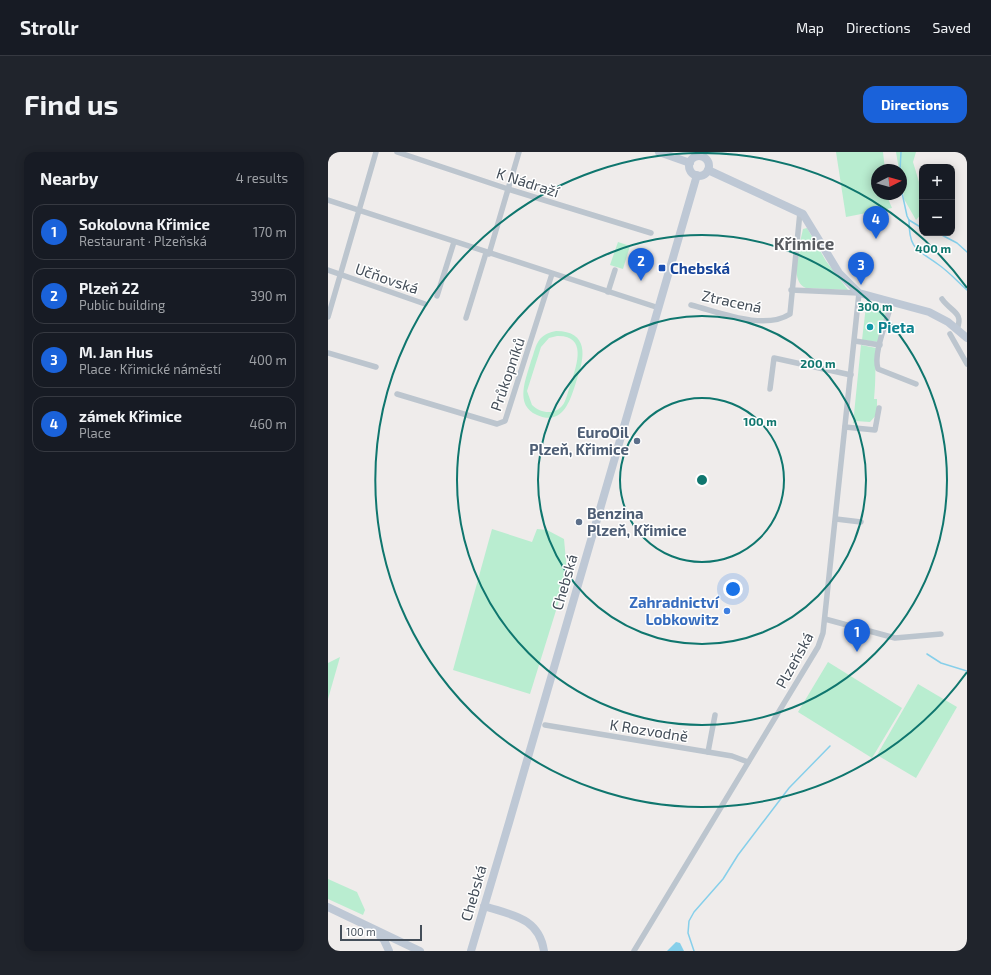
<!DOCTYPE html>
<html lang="en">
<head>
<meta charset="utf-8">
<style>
	body { margin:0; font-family:"Exo 2",sans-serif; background:#20242c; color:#f1f3f6 }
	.controls { position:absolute; right:12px; top:12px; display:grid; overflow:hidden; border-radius:8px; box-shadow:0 2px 10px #0003 }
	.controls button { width:36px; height:36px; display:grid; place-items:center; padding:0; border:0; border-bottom:1px solid #363941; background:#171b24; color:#f1f3f6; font:20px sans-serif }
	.compass { position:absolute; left:543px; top:12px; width:36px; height:36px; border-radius:50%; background:#171b24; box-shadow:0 2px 10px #0003; rotate:84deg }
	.scale { position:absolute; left:12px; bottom:10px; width:82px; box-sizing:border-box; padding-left:4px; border:2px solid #444e59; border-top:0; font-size:11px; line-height:14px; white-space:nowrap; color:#444e59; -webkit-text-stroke:3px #fff; paint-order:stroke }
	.you { position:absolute; left:405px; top:437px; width:14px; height:14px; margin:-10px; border:3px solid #fff; border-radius:50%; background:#1a73e8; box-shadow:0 0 0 6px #1a73e833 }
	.badge { display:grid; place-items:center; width:26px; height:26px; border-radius:50%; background:#1a62da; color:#fff; font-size:13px; font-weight:700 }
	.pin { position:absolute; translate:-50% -33px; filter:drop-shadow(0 1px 2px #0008) }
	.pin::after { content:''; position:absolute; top:21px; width:14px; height:12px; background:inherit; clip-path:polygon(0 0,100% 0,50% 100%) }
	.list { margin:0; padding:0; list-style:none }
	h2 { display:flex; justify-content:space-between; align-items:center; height:52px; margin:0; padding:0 16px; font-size:17px }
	h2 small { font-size:13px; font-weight:400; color:#9ea1a6 }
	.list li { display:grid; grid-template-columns:26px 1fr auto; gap:12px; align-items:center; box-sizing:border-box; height:56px; margin:0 8px 8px; padding:0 8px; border:1px solid #363941; border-radius:12px }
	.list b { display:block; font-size:15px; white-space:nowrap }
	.list p { margin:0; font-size:13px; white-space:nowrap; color:#9ea1a6 }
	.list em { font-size:13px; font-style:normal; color:#9ea1a6 }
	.map { position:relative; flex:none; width:639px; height:799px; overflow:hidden; border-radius:12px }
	header { display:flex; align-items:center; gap:24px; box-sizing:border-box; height:56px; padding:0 20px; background:#171b24; border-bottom:1px solid #363941 }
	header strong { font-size:19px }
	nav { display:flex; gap:22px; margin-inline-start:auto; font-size:14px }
	.intro { display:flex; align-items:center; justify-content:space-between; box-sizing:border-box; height:96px; padding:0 24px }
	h1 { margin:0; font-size:28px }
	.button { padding:10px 18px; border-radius:12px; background:#1a62da; color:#fff; font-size:14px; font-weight:700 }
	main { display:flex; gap:24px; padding:0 24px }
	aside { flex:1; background:#171b24; border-radius:12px; box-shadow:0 2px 10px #0003 }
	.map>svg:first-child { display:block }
</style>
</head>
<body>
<header>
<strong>Strollr</strong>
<nav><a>Map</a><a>Directions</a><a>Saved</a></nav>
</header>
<div class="intro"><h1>Find us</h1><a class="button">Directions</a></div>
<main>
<aside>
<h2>Nearby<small>4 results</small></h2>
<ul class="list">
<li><span class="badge">1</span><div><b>Sokolovna Křimice</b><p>Restaurant · Plzeňská</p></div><em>170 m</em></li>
<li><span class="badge">2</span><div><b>Plzeň 22</b><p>Public building</p></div><em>390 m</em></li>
<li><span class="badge">3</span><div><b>M. Jan Hus</b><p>Place · Křimické náměstí</p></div><em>400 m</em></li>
<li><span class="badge">4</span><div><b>zámek Křimice</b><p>Place</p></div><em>460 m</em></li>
</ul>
</aside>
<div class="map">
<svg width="639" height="799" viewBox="0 0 639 799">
	<rect width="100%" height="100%" fill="#efeceb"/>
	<g fill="#b9edd0" fill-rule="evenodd">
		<path d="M508,0H555L557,18H549V42H560L561,49L564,56L518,65Z"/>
		<path d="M568,0H588L585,10L594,40V61L588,68L576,47L573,18H571Z"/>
		<path d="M479,76L498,109L520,138L478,136C460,129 472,92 475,77Z"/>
		<path d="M290,90L302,94L295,117L282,113Z"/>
		<path d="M538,154L561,157L550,190L534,188Z"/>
		<path d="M228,179C261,179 257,205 249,227C243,246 236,275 209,263C186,253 198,227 203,209C206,202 207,193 212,187C217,182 222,180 228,179ZM229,184C259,183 249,212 244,228C241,235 240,242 237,249C231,263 214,263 204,253L199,239L213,195L221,186Z"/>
		<path d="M533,193L548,196C547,213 548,229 546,247H549V262L542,270L527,269L525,272Z"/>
		<path d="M164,377L204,390L209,377L219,378L236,387L240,430L235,436L202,542L125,518Z"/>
		<path d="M12,505L0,547V511Z"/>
		<path d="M500,510L574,556L544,606L470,560Z"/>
		<path d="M590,532L629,555L588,626L549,603Z"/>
		<path d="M0,727L29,740L37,758L35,763L0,747Z"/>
	</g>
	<path fill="#86cfea" d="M348,790L352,791L356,799H339Z"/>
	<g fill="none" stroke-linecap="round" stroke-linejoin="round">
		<g stroke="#86cfea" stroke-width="1.5">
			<path d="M572,18L573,0"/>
			<path d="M573,36L579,64L581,68L594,76"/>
			<path d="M581,68C581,98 589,97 611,113C621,120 630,130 639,138"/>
			<path d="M610,81L629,91L639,100"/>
			<path d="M599,502L613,511L639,519"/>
			<path d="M366,799L360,781L361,769L366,760L395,727L410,703L461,636L502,594"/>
		</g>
		<g stroke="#bcc5ce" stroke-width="5.5">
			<path d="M69,0L180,37L323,81"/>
			<path d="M0,48L331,156"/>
			<path d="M161,102L191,0"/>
			<path d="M0,118L97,152"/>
			<path d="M280,140L287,118"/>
			<path d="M109,144L126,90"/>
			<path d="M614,147C623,160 636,160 629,177"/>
			<path d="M363,153C391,160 436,179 462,162L472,60"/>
			<path d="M562,156C558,172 545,202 550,217L588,232"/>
			<path d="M0,165L48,0"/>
			<path d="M138,166L158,101"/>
			<path d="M622,182L639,212"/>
			<path d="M527,189L552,193"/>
			<path d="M0,201L48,215"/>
			<path d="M442,237L446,206L523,223"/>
			<path d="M69,242L169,272L177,269L224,122"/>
			<path d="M517,275L547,278L551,256"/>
			<path d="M508,367L533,370"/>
			<path d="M497,467L567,486L613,482"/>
			<path d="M217,573L404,604L420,610"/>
			<path d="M380,600L387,563"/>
			<path d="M306,799L490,495L495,481L531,141L463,138"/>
		</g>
		<g stroke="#bec8d5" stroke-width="8">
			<path d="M331,0L362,11"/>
			<circle cx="371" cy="14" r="10"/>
			<path d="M380,18L475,62L511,121L531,141L601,160L620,170L639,186"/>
			<path d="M156,754C183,763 211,765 216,799"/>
			<path d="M0,755L92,799"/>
			<path d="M48,780L56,788L61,799"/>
			<path d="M143,799C220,541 293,282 369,23"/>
		</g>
	</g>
	<g fill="none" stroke="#0f766e" stroke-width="2">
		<circle cx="374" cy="328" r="82"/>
		<circle cx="374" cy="328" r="164"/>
		<circle cx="374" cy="328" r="245"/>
		<path d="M639 520A327 327 0 1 1 639 136"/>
	</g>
	<rect fill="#1a4fb4" stroke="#fff" stroke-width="1.5" x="330" y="112" width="8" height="8" rx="2"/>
	<circle fill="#0f9aa8" stroke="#fff" stroke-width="1.5" cx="542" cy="175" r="4"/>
	<g fill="#5c6f8a" stroke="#fff" stroke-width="1.5">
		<circle cx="309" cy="289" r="4"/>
		<circle cx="251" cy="370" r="4"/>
	</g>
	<circle fill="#3f7fe0" stroke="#fff" stroke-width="1.5" cx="399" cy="459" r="4"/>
	<g text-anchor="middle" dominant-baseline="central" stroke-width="3" stroke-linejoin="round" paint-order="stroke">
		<g font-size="15" fill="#444e59" stroke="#fff">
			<text transform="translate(200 30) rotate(18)">K Nádraží</text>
			<text transform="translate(59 126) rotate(19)">Učňovská</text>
			<text transform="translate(404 149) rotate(12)">Ztracená</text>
			<text transform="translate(179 222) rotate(-71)">Průkopníků</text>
			<text transform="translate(236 430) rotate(-74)">Chebská</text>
			<text transform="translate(466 508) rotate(-61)">Plzeňská</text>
			<text transform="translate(321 578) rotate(9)">K Rozvodně</text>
			<text transform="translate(145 741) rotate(-74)">Chebská</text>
		</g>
		<g font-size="15" font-weight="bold" fill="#164399" stroke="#fff" text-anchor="start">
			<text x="342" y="116">Chebská</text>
		</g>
		<g font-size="15" font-weight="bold" fill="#0d838f" stroke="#fff" text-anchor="start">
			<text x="550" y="175">Pieta</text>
		</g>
		<g font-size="15" font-weight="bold" fill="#4e5e75" stroke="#fff" text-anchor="end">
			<text x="301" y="280">EuroOil<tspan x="301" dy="17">Plzeň, Křimice</tspan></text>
			<text x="259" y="361" text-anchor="start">Benzina<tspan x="259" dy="17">Plzeň, Křimice</tspan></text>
		</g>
		<g font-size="15" font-weight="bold" fill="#366cbe" stroke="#fff" text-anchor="end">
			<text x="391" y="450">Zahradnictví<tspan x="391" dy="17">Lobkowitz</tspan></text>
		</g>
		<g font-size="17" font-weight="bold" fill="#595c61" stroke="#fff">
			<text x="476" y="91">Křimice</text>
		</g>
	</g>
	<circle cx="374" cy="328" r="6" fill="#0f766e" stroke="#fff" stroke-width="2"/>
	<g font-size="12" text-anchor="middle" font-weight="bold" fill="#0f766e" stroke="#fff" stroke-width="3" stroke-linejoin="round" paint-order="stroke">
		<text x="605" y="101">400 m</text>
		<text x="547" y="159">300 m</text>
		<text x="490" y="216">200 m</text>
		<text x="432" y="274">100 m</text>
	</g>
</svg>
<div class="controls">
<button>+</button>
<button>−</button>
</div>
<svg class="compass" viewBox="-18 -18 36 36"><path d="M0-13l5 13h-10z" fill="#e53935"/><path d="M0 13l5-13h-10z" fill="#9ea1a6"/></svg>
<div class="scale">100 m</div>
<div class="you"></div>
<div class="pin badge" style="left:529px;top:500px">1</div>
<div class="pin badge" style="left:313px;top:129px">2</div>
<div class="pin badge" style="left:533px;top:133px">3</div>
<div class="pin badge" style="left:548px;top:87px">4</div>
</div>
</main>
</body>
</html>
